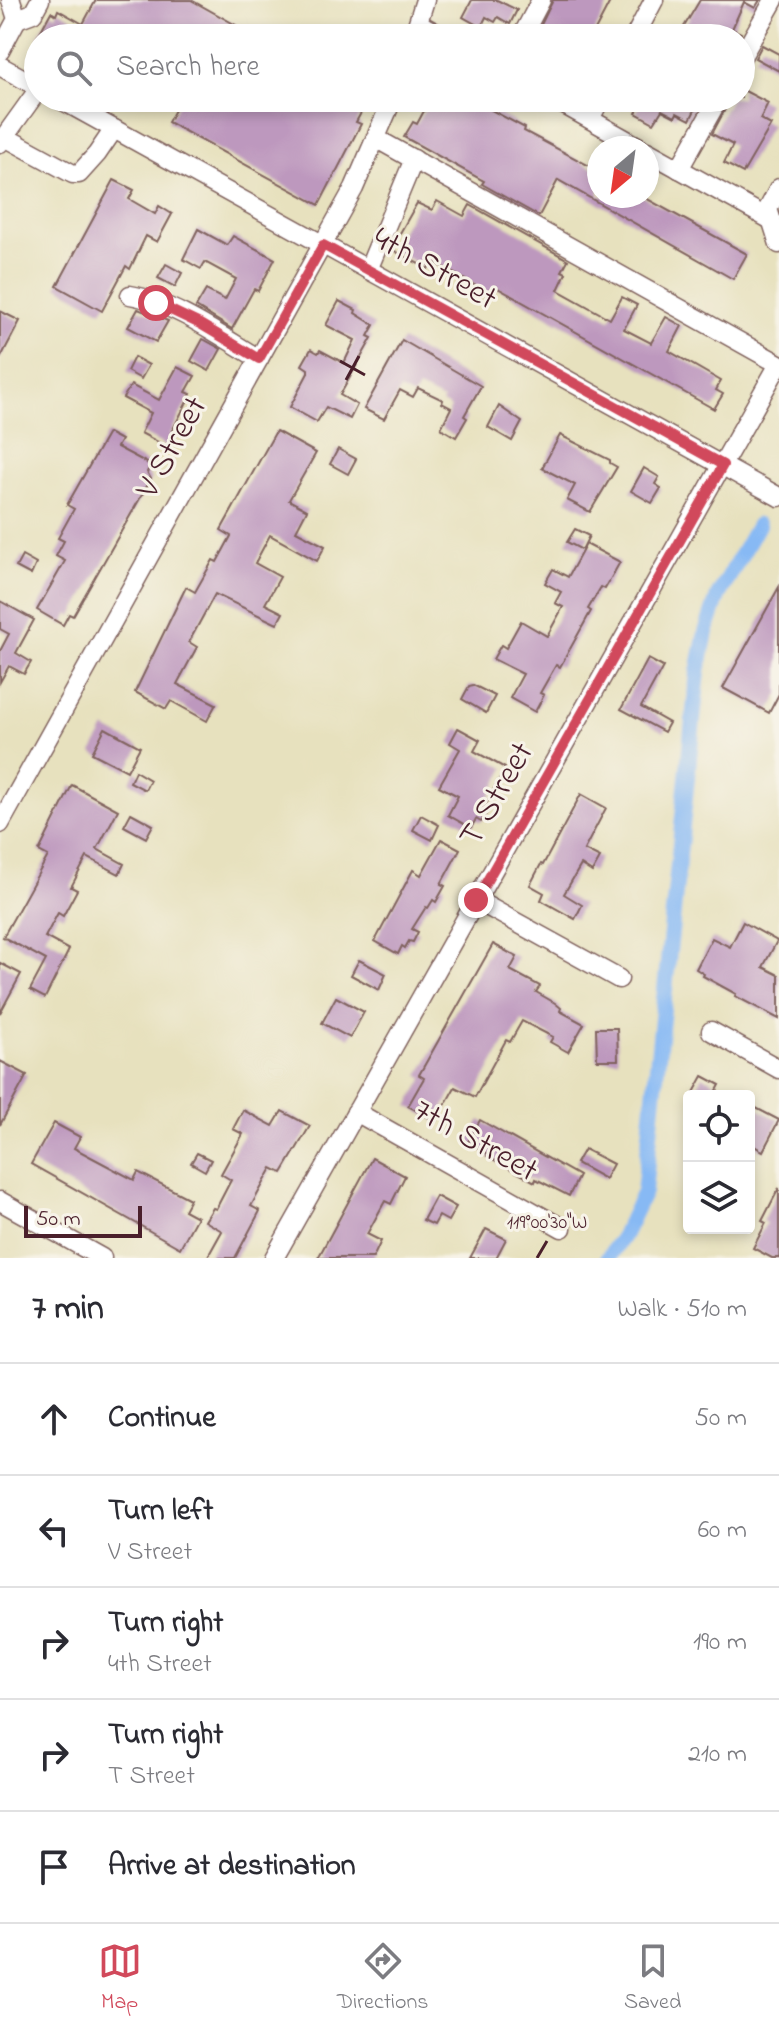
<!DOCTYPE html>
<html lang="en">
<head>
<meta charset="utf-8">
<style>
	body { margin:0; font-family:"Indie Flower",sans-serif; background:#f7f7f7; color:#2b2b33 }
	.controls { position:absolute; right:24px; bottom:24px; display:grid; overflow:hidden; border-radius:8px; box-shadow:0 4px 12px #0003 }
	.controls button { width:72px; height:72px; display:grid; place-items:center; padding:0; border:0; border-bottom:2px solid #e1e1e2; background:#fff; color:#2b2b33; font:40px sans-serif }
	.compass { position:absolute; left:587px; top:136px; width:72px; height:72px; border-radius:50%; background:#fff; box-shadow:0 4px 12px #0003; rotate:209deg }
	.scale { position:absolute; left:24px; bottom:20px; width:118px; box-sizing:border-box; padding-left:8px; border:4px solid #4a1f2b; border-top:0; font-size:22px; line-height:28px; white-space:nowrap; color:#4a1f2b; -webkit-text-stroke:6px #f7f3e8; paint-order:stroke }
	.stop { position:absolute; width:24px; height:24px; margin:-18px; border:6px solid #d1495b; border-radius:50%; background:#fff }
	.stop.end { background:#d1495b; border-color:#fff; box-shadow:0 2px 8px #0008 }
	.list { margin:0; padding:0; list-style:none }
	h2 { display:flex; justify-content:space-between; align-items:center; height:104px; margin:0; padding:0 32px; font-size:34px }
	h2 small { font-size:26px; font-weight:400; color:#7c7c81 }
	.list li { display:grid; grid-template-columns:52px 1fr auto; gap:24px; align-items:center; box-sizing:border-box; height:112px; padding:0 32px; border-top:2px solid #e1e1e2 }
	.list b { display:block; font-size:30px; white-space:nowrap }
	.list p { margin:0; font-size:26px; white-space:nowrap; color:#7c7c81 }
	.list em { font-size:26px; font-style:normal; color:#7c7c81 }
	.icon { flex:none; width:44px; height:44px; fill:none; stroke:currentColor; stroke-width:2; stroke-linecap:round; stroke-linejoin:round }
	.map { position:relative; flex:none; width:779px; height:1258px; overflow:hidden }
	.search { position:absolute; background:#fff; box-shadow:0 4px 12px #0003; left:24px; right:24px; top:24px; height:88px; display:flex; align-items:center; gap:20px; box-sizing:border-box; padding:0 28px; border-radius:44px; color:#7c7c81; font-size:30px }
	.sheet { height:664px; background:#fff }
	nav { display:flex; justify-content:space-around; align-items:center; box-sizing:border-box; height:112px; border-top:2px solid #e1e1e2; background:#fff; font-size:22px; color:#7c7c81 }
	nav a { display:grid; justify-items:center; gap:4px }
	nav .on { color:#d1495b }
	.map>svg:first-child { display:block }
</style>
</head>
<body>
<div class="map">
<svg width="779" height="1258" viewBox="0 0 779 1258">
	<rect width="100%" height="100%" fill="#f7f3e8"/>
	<filter id="ink" filterUnits="userSpaceOnUse"><feTurbulence type="fractalNoise" baseFrequency=".0125" numOctaves="2"/><feDisplacementMap in="SourceGraphic" scale="16" xChannelSelector="R" yChannelSelector="G"/><feConvolveMatrix kernelMatrix="1 2 1 2 8 2 1 2 1" color-interpolation-filters="sRGB"/></filter>
	<filter id="wash" filterUnits="userSpaceOnUse"><feTurbulence type="fractalNoise" baseFrequency=".006" numOctaves="4" result="noise"/><feDisplacementMap in="SourceGraphic" scale="32" xChannelSelector="R" yChannelSelector="G"/><feGaussianBlur stdDeviation="1.8" result="paint"/><feColorMatrix in="noise" values="0 0 0 0 0 0 0 0 0 0 0 0 0 0 0 0 0 1.4 0 .05"/><feComposite in="paint" operator="in"/></filter>
	<g filter="url(#wash)">
		<rect width="100%" height="100%" fill="#e7e1be"/>
		<g fill="none" stroke-linecap="round" stroke-linejoin="round">
			<path stroke="#87b9f4" stroke-width="16" d="M608,1258L623,1236L644,1192L698,672L706,632L718,596L758,525"/>
		</g>
		<g id="blocks">
			<g fill="#bd98be">
				<path d="M96,0H191L259,38H37L51,12L56,15L58,10L83,24Z"/>
				<path d="M472,0H497L517,10L510,24L498,17L495,22L486,17L481,27L463,17Z"/>
				<path d="M553,0H611L591,38H542L536,35Z"/>
				<path d="M700,0H760L755,8L744,2L732,29L741,33L739,38H717L707,32L704,38H682L684,32L682,30Z"/>
				<path d="M762,45L779,54V71L755,58Z"/>
				<path d="M741,89L768,103L760,119L771,125L743,173L724,163L733,145L712,134L731,98H741Z"/>
				<path d="M182,98H369L356,122L361,124L319,205L168,122Z"/>
				<path d="M431,98H469L525,128L524,131L599,171V196H642L747,254L733,279L558,180L539,216L482,184L484,181L404,137L413,122L417,124Z"/>
				<path d="M639,98H682L697,106L690,120L677,113L675,117L662,110L654,123L636,113L643,100Z"/>
				<path d="M114,180L134,190L129,199L155,214L159,206L172,214L157,242L146,236L130,269L126,266L102,311L57,286Z"/>
				<path d="M437,201L464,216L470,205L568,260L562,271L566,273L558,290L610,319L622,297L637,305L624,329L651,343L666,317L682,326L669,351L721,381L716,390L723,394L714,409L494,286L490,294L432,261L428,269L391,249L417,203L432,210Z"/>
				<path d="M198,229L227,245L233,236L275,259L258,291L254,289L232,329L196,307L206,290L225,300L236,279L205,262L201,269L183,259Z"/>
				<path d="M166,264L182,273L175,287L158,278Z"/>
				<path d="M339,301L356,310L355,313L374,325L368,336L372,338L340,395L357,405L350,419L326,407L317,422L290,407L308,373V369L302,365L311,349L318,353L320,350L344,363L355,340L326,325Z"/>
				<path d="M138,309L168,321L156,342L128,327Z"/>
				<path d="M0,311L20,321L0,359Z"/>
				<path d="M203,339L221,349L209,371L191,361Z"/>
				<path d="M402,340L481,386L464,416L467,418L456,437L441,428L451,408L442,403L443,400L418,388L413,397L400,390L384,419L364,409Z"/>
				<path d="M134,357L149,365L141,379L127,371Z"/>
				<path d="M177,367L195,376L186,392L191,394L170,435L174,437L169,448L141,433L151,413L123,398L131,385L159,400Z"/>
				<path d="M499,406L522,422L512,441L488,427Z"/>
				<path d="M276,431L316,453L289,500L307,510L296,531L325,546L317,561L270,535L255,563L280,577L265,604L283,613L277,624L215,594L189,642L197,647L177,684L216,704L207,721L171,701L166,709L135,692L186,587L195,592L213,560L217,562L231,536L221,530Z"/>
				<path d="M108,433L121,440L117,447L151,465L147,472L151,479L73,616L69,614L63,625L37,610L65,561L56,556L64,541L58,538L74,509L67,505Z"/>
				<path d="M560,435L610,460V463L617,467L590,512L567,500L575,485L542,468Z"/>
				<path d="M338,449L356,459L348,474L330,464Z"/>
				<path d="M644,468L659,477L655,484L661,488L652,503L631,491Z"/>
				<path d="M575,529L589,536L582,550L567,542Z"/>
				<path d="M586,544L620,562L605,589L601,587L588,609L591,611L560,667L556,665L540,693L544,695L535,712L510,698L523,674L493,659L501,645L506,648L521,621L547,636L563,607L555,603L561,592L545,583L553,569L568,577Z"/>
				<path d="M22,556L36,564L31,575L16,567Z"/>
				<path d="M779,587V694L769,713L723,688Z"/>
				<path d="M0,601L34,620L16,653L31,662L24,674L9,666L0,682V651L9,634L0,629Z"/>
				<path d="M648,659L663,667L641,707L669,723L664,732L621,709Z"/>
				<path d="M473,685L495,696L486,713L462,699L469,686Z"/>
				<path d="M105,728L140,747L127,771L92,753Z"/>
				<path d="M458,728L480,740L474,751L505,768L484,808L488,811L481,822L476,819L471,828L448,815L458,796L439,786L460,749L450,743Z"/>
				<path d="M135,771L150,780L145,790L130,782Z"/>
				<path d="M72,785L118,810L97,849L124,864L119,874L87,857L71,887L77,890L63,916L58,913L45,937L69,950L45,998L30,990L46,960L3,937L48,856L39,851Z"/>
				<path d="M581,794L606,808L584,850L600,858L592,872L581,865L564,894L582,905L575,919L541,900L544,893L530,885L541,864L543,865Z"/>
				<path d="M131,813L153,825L146,838L124,826Z"/>
				<path d="M421,815L439,825L432,840L413,830Z"/>
				<path d="M441,839L460,849L441,884L445,886L436,902L433,900L428,908L426,907L412,929L418,932L413,942L409,941L405,948L402,946L398,954L375,941L413,870L421,875Z"/>
				<path d="M743,922L777,941L763,967L779,975V1019L735,996L736,994L703,976L704,974L696,969L712,938L730,947Z"/>
				<path d="M493,944L517,957L510,970L540,986L536,992L555,1003L561,1008L560,1011L584,1024L568,1052L550,1042L553,1037L522,1021L510,1042L506,1040L475,1097L455,1087L436,1121L408,1106L424,1078L419,1075Z"/>
				<path d="M359,960L386,974L379,990L351,975Z"/>
				<path d="M0,963L21,974L0,1013Z"/>
				<path d="M336,997L364,1012L350,1038L322,1023Z"/>
				<path d="M596,1028H617L618,1060H597Z"/>
				<path d="M0,1061L27,1075L0,1125Z"/>
				<path d="M703,1076L720,1085L714,1096H692Z"/>
				<path d="M754,1107L779,1120L763,1151L749,1143V1116Z"/>
				<path d="M243,1110L273,1126L282,1111L310,1126L282,1173L272,1168L251,1206L260,1211L235,1258H207L222,1231L205,1221L213,1208L216,1209L231,1180L221,1174L243,1134L233,1129Z"/>
				<path d="M480,1120L579,1176L569,1196L536,1179L535,1182L487,1156L488,1154L468,1142Z"/>
				<path d="M54,1123L80,1137L74,1148L106,1165L134,1180L138,1172L190,1199L184,1210L197,1217L180,1248L31,1164Z"/>
				<path d="M584,1149L613,1164L605,1179L576,1163Z"/>
				<path d="M197,1153L211,1160L205,1171L191,1163Z"/>
				<path d="M372,1158L405,1176L391,1204L385,1201L367,1234L381,1241L373,1258H318Z"/>
				<path d="M779,1188V1258H772L753,1248L766,1223L762,1221Z"/>
				<path d="M436,1196L456,1207L448,1221L439,1216L434,1225L423,1220Z"/>
				<path d="M486,1229L506,1239L496,1258H470Z"/>
			</g>
		</g>
	</g>
	<g filter="url(#ink)">
		<use href="#blocks" fill-opacity="0" stroke="#81635e" stroke-width="2"/>
		<g fill="none" stroke-linecap="round" stroke-linejoin="round">
			<g stroke="#81635e" stroke-width="21">
				<g id="minor">
					<path d="M17,19L33,13L40,0"/>
					<path d="M418,23L445,38"/>
					<path d="M413,38L425,0"/>
					<path d="M521,38L541,0"/>
					<path d="M634,38L654,0"/>
					<path d="M0,51L17,19L11,0"/>
					<path d="M741,58L774,0"/>
					<path d="M0,66L38,87"/>
					<path d="M58,98L779,497"/>
					<path d="M552,98L641,148"/>
					<path d="M590,119L601,98"/>
					<path d="M5,137L73,174H79L97,154L114,129"/>
					<path d="M0,143L38,90"/>
					<path d="M647,151L771,220"/>
					<path d="M679,169L719,98"/>
					<path d="M779,188L768,209L779,244"/>
					<path d="M368,270L414,159"/>
					<path d="M130,295C173,302 222,337 259,359"/>
					<path d="M0,824L354,188L393,98"/>
					<path d="M476,900L619,979"/>
					<path d="M711,1031L779,1069"/>
					<path d="M356,1112L562,1228"/>
					<path d="M0,1201L102,1258"/>
					<path d="M274,1258L779,364L377,139"/>
				</g>
			</g>
			<use href="#minor" stroke="#fff" stroke-width="18"/>
		</g>
	</g>
	<g fill="none" stroke-linecap="round" stroke-linejoin="round" filter="url(#ink)">
		<path stroke="#d1495b" stroke-width="10" d="M156,303L200,324L259,359L323,245L723,465L476,900"/>
	</g>
	<path fill="none" stroke="#4a1f2b" stroke-width="3" d="M340,361L365,375M346,380L359,356M537,1258L547,1241"/>
	<g text-anchor="middle" dominant-baseline="central" stroke-width="6" stroke-linejoin="round" paint-order="stroke">
		<g font-size="34" fill="#4a1f2b" stroke="#f7f3e8">
			<text transform="translate(434 270) rotate(29)">4th Street</text>
			<text transform="translate(173 448) rotate(-61)">V Street</text>
			<text transform="translate(498 795) rotate(-60)">T Street</text>
			<text transform="translate(475 1142) rotate(29)">7th Street</text>
		</g>
	</g>
	<g font-size="20" text-anchor="middle" fill="#4a1f2b" stroke="#f7f3e8" stroke-width="6" stroke-linejoin="round" paint-order="stroke">
		<text x="547" y="1228">119°00'30"W</text>
	</g>
</svg>
<div class="controls">
<button><svg class="icon" aria-label="locate" viewBox="0 0 24 24"><circle cx="12" cy="12" r="6"/><path d="M12 2v4M12 18v4M2 12h4M18 12h4"/></svg></button>
<button><svg class="icon" aria-label="layers" viewBox="0 0 24 24"><path d="M12 4l9 5-9 5-9-5zM3 14l9 5 9-5"/></svg></button>
</div>
<svg class="compass" viewBox="-18 -18 36 36"><path d="M0-13l5 13h-10z" fill="#e53935"/><path d="M0 13l5-13h-10z" fill="#7c7c81"/></svg>
<div class="scale">50 m</div>
<div class="stop" style="left:156px;top:303px"></div>
<div class="stop end" style="left:476px;top:900px"></div>
<div class="search"><svg class="icon" aria-label="search" viewBox="0 0 24 24"><circle cx="10" cy="10" r="6"/><path d="M15 15l6 6"/></svg>Search here</div>
</div>
<section class="sheet">
<h2>7 min<small>Walk · 510 m</small></h2>
<ul class="list">
<li><svg class="icon" aria-label="ahead" viewBox="0 0 24 24"><path d="M12 20V5M6 11l6-6 6 6"/></svg><div><b>Continue</b></div><em>50 m</em></li>
<li><svg class="icon" aria-label="left" viewBox="0 0 24 24"><path d="M17 20v-9H6M10 6l-5 5 5 5"/></svg><div><b>Turn left</b><p>V Street</p></div><em>60 m</em></li>
<li><svg class="icon" aria-label="right" viewBox="0 0 24 24"><path d="M7 20v-9h11M14 6l5 5-5 5"/></svg><div><b>Turn right</b><p>4th Street</p></div><em>190 m</em></li>
<li><svg class="icon" aria-label="right" viewBox="0 0 24 24"><path d="M7 20v-9h11M14 6l5 5-5 5"/></svg><div><b>Turn right</b><p>T Street</p></div><em>210 m</em></li>
<li><svg class="icon" aria-label="arrive" viewBox="0 0 24 24"><path d="M6 21V4h12l-3 4 3 4H6"/></svg><div><b>Arrive at destination</b></div></li>
</ul>
</section>
<nav>
<a class="on"><svg class="icon" aria-label="map" viewBox="0 0 24 24"><path d="M3 6l6-2 6 2 6-2v14l-6 2-6-2-6 2zM9 4v14M15 6v14"/></svg>Map</a>
<a><svg class="icon" aria-label="directions" viewBox="0 0 24 24"><path d="M12 3l9 9-9 9-9-9zM9 14v-3h6M13 9l2 2-2 2"/></svg>Directions</a>
<a><svg class="icon" aria-label="saved" viewBox="0 0 24 24"><path d="M7 4h10v16l-5-4-5 4z"/></svg>Saved</a>
</nav>
</body>
</html>
